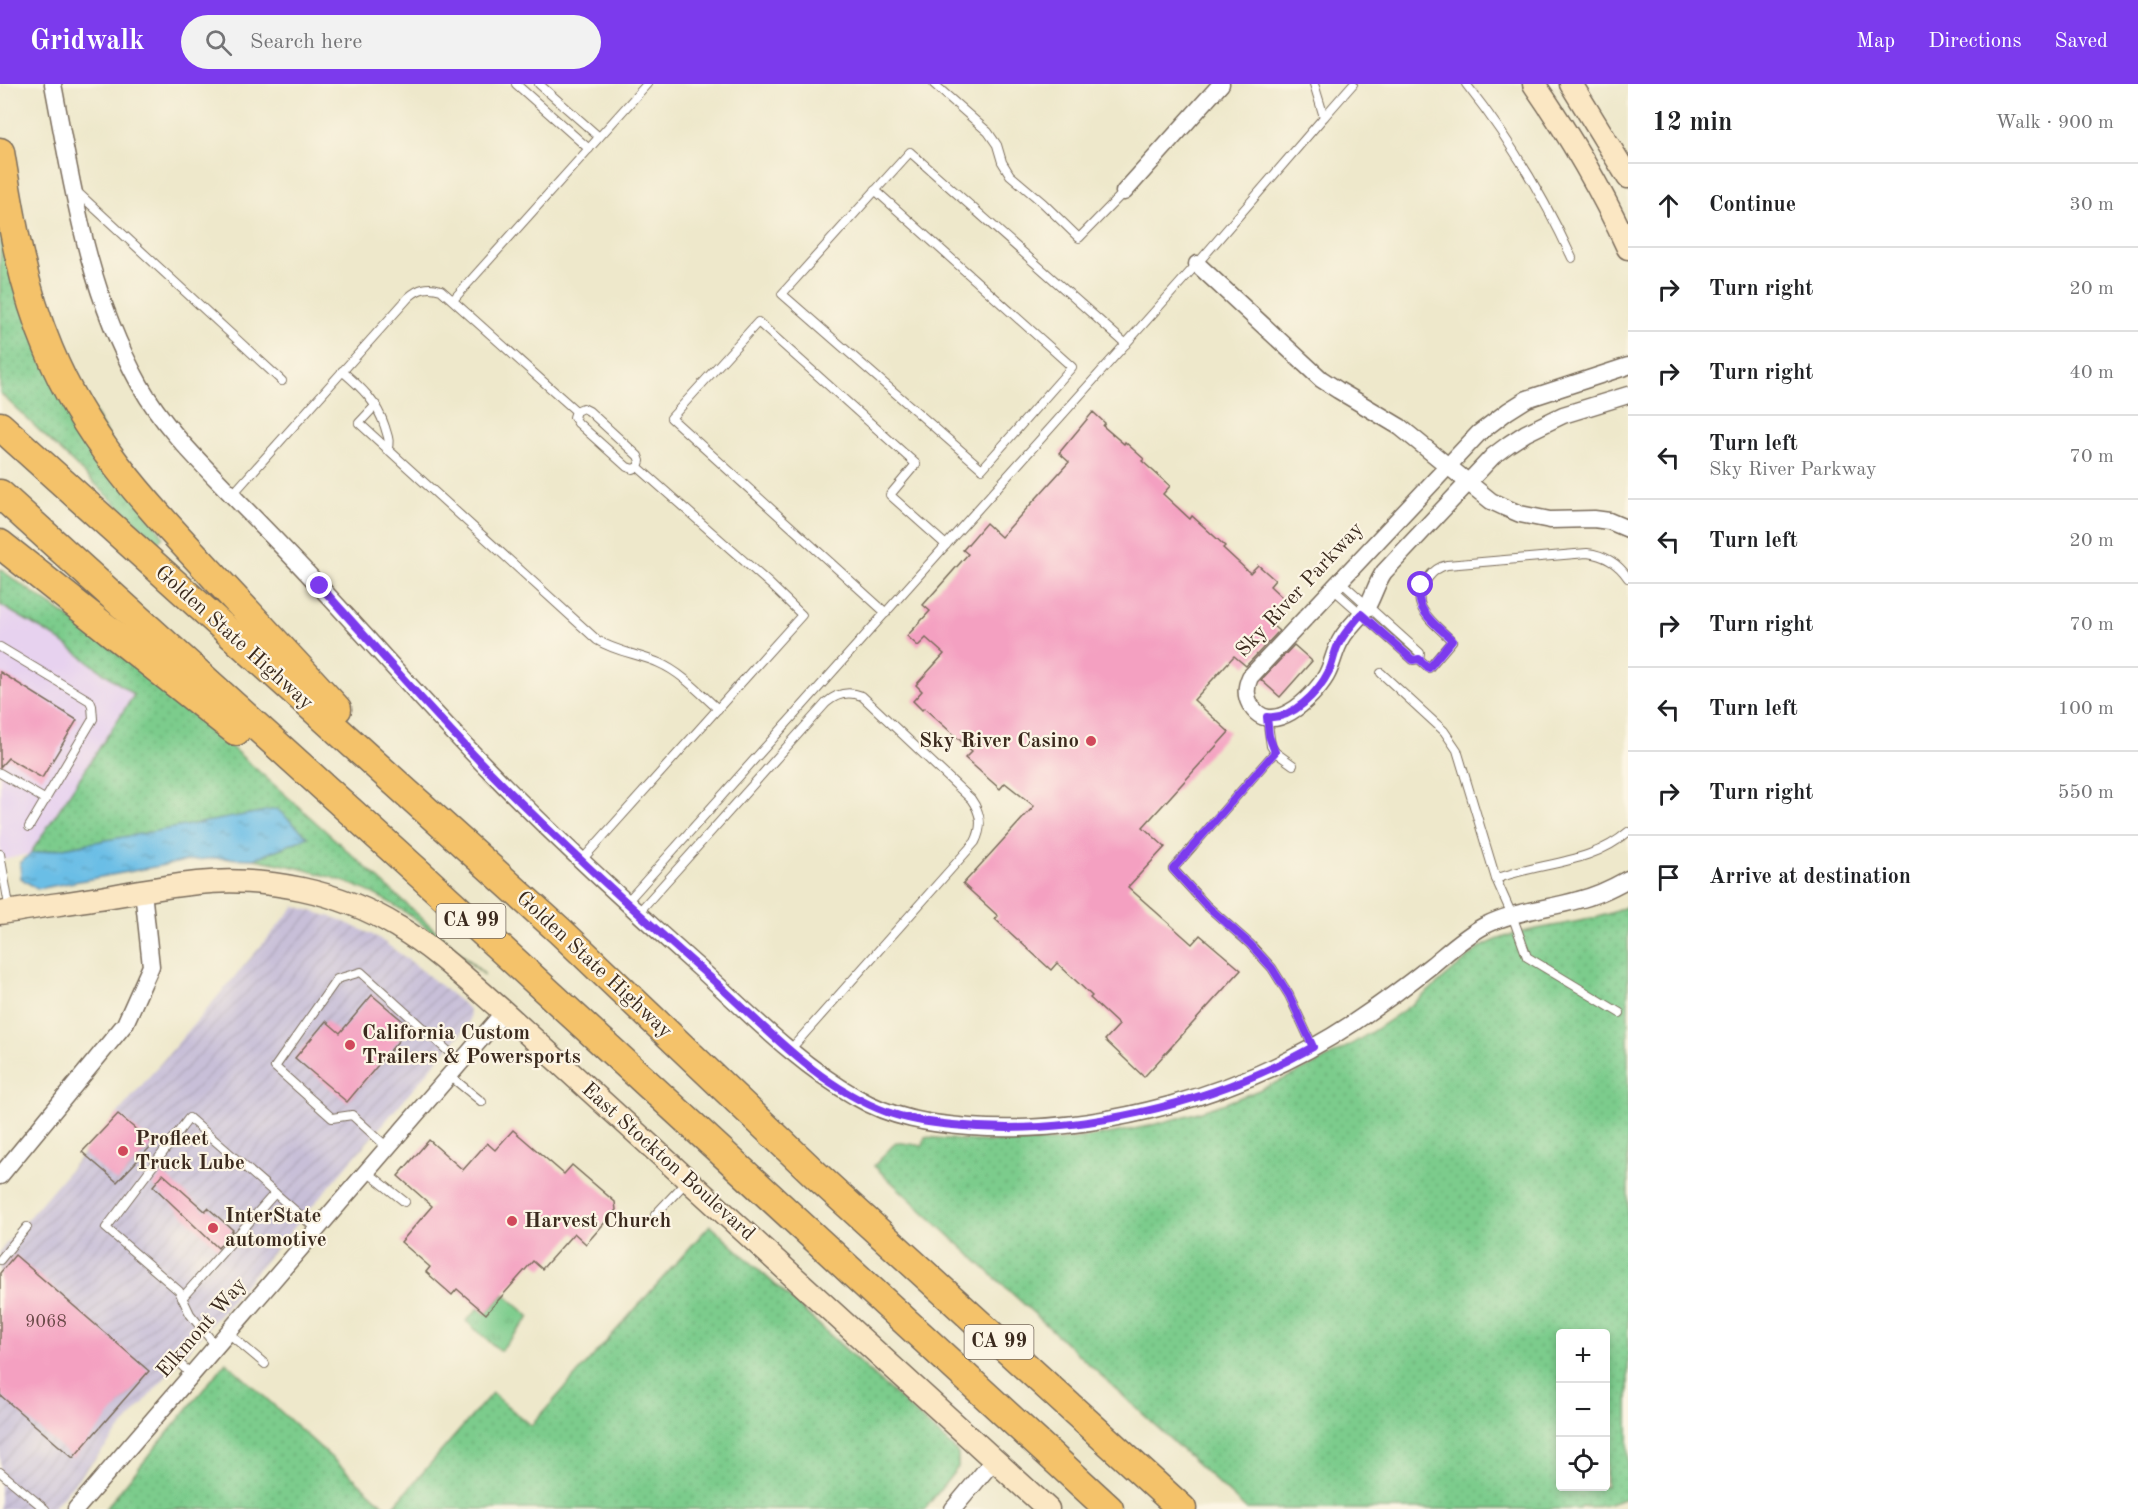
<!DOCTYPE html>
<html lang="en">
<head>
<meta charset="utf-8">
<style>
	body { margin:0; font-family:"Old Standard TT",serif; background:#f2f2f2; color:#202124 }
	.controls { position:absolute; right:18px; bottom:18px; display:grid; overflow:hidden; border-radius:6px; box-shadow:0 3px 9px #0003 }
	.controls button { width:54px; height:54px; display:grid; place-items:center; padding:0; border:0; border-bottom:2px solid #e0e0e0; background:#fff; color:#202124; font:30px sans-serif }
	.stop { position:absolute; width:18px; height:18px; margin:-14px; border:4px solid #7c3aed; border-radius:50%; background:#fff }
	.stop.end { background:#7c3aed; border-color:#fff; box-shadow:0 2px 6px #0008 }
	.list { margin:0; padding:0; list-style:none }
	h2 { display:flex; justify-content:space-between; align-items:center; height:78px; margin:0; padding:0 24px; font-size:26px }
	h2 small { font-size:20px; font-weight:400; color:#757577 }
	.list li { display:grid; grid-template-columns:39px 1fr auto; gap:18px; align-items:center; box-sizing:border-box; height:84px; padding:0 24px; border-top:2px solid #e0e0e0 }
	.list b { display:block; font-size:22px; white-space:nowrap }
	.list p { margin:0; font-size:20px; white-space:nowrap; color:#757577 }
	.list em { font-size:20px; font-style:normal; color:#757577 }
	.icon { flex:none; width:33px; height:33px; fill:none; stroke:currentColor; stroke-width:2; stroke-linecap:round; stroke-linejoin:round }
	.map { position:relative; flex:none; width:1628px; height:1425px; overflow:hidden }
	header { display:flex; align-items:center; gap:36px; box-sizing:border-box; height:84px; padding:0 30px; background:#7c3aed; color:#fff }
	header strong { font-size:28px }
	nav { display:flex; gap:33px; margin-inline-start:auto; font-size:21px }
	.search { width:420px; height:54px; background:#f2f2f2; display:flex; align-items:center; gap:15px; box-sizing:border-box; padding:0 21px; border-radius:33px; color:#757577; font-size:22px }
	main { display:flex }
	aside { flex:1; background:#fff }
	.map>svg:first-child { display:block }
</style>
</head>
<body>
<header>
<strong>Gridwalk</strong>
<div class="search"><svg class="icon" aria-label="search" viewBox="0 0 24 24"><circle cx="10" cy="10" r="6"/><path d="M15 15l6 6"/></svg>Search here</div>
<nav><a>Map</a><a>Directions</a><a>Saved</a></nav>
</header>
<main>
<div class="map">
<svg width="1628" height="1425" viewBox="0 0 1628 1425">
	<defs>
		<pattern id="industrial-furrows" width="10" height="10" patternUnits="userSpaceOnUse" patternTransform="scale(1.5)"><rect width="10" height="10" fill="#c8bfd8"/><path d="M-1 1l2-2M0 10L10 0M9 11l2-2" fill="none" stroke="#ada4b9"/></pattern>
		<pattern id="grass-dots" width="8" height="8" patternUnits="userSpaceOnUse" patternTransform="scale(1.5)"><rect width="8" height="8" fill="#7ccc8c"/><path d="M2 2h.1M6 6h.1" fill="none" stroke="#6caf78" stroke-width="1.8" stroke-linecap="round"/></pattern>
		<pattern id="park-tufts" width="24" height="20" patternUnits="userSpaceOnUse" patternTransform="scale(1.5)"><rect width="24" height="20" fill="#7ccc8c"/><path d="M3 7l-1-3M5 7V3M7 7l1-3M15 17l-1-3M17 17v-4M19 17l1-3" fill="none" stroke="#6caf78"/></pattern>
		<pattern id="water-ripples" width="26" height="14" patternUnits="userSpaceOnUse" patternTransform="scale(1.5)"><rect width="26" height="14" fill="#6abee6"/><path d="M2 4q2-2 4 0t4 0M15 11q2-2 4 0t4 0" fill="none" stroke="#589bba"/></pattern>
	</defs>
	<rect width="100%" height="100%" fill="#fcf5e5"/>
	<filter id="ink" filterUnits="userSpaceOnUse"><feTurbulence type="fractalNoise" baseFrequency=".0167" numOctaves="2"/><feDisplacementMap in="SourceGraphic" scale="12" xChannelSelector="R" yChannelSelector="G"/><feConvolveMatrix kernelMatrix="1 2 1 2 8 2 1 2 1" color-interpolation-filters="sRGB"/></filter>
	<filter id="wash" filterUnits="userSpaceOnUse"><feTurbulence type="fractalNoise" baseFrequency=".008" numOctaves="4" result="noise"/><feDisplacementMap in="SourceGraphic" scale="24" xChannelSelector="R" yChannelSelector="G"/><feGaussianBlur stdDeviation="1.35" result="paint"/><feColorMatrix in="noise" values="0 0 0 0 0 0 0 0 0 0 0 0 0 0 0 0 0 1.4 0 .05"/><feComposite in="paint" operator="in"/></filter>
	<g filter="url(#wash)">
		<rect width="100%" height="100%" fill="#eee8cb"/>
		<path fill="#e7d2ef" d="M0,521L55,553L134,611L30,770L0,776Z"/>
		<path fill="url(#industrial-furrows)" d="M295,822L338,835L377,853L414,880L468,924L470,931L468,941L52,1425H0V1167Z"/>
		<g fill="url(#grass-dots)" stroke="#5c7b55" stroke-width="1.5" fill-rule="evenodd">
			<path d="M0,129L10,175L163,453L157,459L0,309Z"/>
			<path d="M0,485C49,521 100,553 147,592C263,687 373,791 485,891C459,870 433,847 405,828C361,798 306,784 254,775L308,753L277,726L30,770L134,611L55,553L0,521Z"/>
			<path d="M1628,822V1413C1612,1420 1600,1425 1582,1422L1580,1425H1246L874,1082L896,1058L923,1062L925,1053C958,1056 992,1059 1025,1058C1160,1055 1303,1000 1411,921C1434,904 1456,884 1478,865C1523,838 1581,845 1628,822ZM1560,1250H1606V1402H1560Z"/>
			<path d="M710,1141L953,1364L958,1370V1383L925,1425H391L492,1309L531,1342Z"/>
			<path d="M226,1278L388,1425H105Z"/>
		</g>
		<path fill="url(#park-tufts)" stroke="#5c7b55" stroke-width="1.5" d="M504,1210L530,1233L500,1267L466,1237L479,1224L486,1230Z"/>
		<path fill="url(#water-ripples)" stroke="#527482" stroke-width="1.5" d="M277,725L308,753L254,775L217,774L186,777L37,805L21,794L20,779L30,770Z"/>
		<g id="blocks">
			<g fill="#f4a0c1">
				<path d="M1093,328L1105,339L1103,342L1124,360L1125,358L1144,375L1142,377L1170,402L1163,410L1190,435L1192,432L1225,462L1223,464L1250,489L1258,481L1275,496L1270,502L1285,516L1266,536L1279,547L1246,582L1234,572L1194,616L1229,648L1143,743L1165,763L1128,803L1192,860L1200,851L1241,886L1144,993L1105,956L1119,941L1090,914L1092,912L1057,879L1051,886L995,835L998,832L963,800L1034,722L1005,699L1000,705L965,674L972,667L924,624L922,626L913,617L922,607L916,601L944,570L926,554L918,562L907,552L930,527L923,521L968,470L963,466L986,439L1001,453L1069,378L1059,369Z"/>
				<path d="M1294,561L1312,577L1280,613L1261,596Z"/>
				<path d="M0,588L77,636L42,694L8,674L0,683Z"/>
				<path d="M372,911L410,943L347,1018L295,974L326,937L340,949Z"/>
				<path d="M118,1030L153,1060L117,1098L82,1068Z"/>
				<path d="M513,1046L564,1090L572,1081L615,1118L616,1126L586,1160L574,1149L542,1185L533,1177L486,1230L457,1205L452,1211L426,1188L430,1183L401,1158L432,1122L398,1092L429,1056L463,1086L487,1059L495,1066Z"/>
				<path d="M163,1090L205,1127L208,1124L233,1146L218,1164L153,1102Z"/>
				<path d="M15,1171L149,1287L73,1374L0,1311V1189Z"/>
			</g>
		</g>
	</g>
	<g filter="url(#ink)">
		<use href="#blocks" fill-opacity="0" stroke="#7a6c5b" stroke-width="1.5"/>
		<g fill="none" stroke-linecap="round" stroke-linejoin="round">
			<g stroke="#7a6c5b" stroke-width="10">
				<g id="lane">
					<path d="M516,0L589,65"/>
					<path d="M539,0L599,53"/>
					<path d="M934,0L988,48L997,61L1002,78L1010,91L1043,119L1079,154L1124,108"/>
					<path d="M1466,0C1508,53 1544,113 1572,174"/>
					<path d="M1324,33L1353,0"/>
					<path d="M75,106L282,297"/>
					<path d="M875,106L1072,283L982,385L782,210L910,68L1126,260"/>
					<path d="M453,216L647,0"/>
					<path d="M342,287C362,304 377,318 385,343C387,351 391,357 387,366"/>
					<path d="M376,321L359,339L597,556C616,568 639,570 659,579C682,589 700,609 718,625"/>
					<path d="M576,327L583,324L589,327L638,372L640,377L638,383"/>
					<path d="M576,327L574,333L578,339L627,383L633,385L638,383"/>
					<path d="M232,411L409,213C419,204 428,202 441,206L576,327"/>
					<path d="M1339,496L1420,569L1419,575"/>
					<path d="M1332,504L1411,574L1413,576L1419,575L1429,584L1452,557C1433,537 1405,521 1428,494C1433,487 1438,483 1447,481L1587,469C1605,471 1618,479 1628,494"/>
					<path d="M886,529L671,334L758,238L916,380L890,411L946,461"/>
					<path d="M0,563L90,617L92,622L93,635L29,743"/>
					<path d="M1381,589L1444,647L1457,666L1496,795L1512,831L1527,873L1620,929"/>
					<path d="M1267,633L1271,662L1275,668L1293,681"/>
					<path d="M1275,668L1173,785L1206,821L1250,860L1272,884L1289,911L1313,963"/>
					<path d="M0,689L46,716"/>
					<path d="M0,770L10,827"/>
					<path d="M581,777L802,531L770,500L638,383"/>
					<path d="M1496,795C1540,778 1590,781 1628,748"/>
					<path d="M626,819L1197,180L1324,33L1314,0"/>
					<path d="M638,829L826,619C837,609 849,607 862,612L971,715C981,729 983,742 975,758L790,966"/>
					<path d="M450,992L482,1018"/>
					<path d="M387,1063L352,1031L332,1034L275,983L337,895L361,888L461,979"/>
					<path d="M366,1087L405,1118"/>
					<path d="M655,1131L688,1096"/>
					<path d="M0,1176L27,1143"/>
					<path d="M182,1214L275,1109"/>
					<path d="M228,1249L265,1280"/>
					<path d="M216,1262L190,1230L179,1207L106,1144L189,1034L316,1145"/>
					<path d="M179,1279L192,1291"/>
					<path d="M0,1388L45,1425"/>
				</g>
			</g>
			<g stroke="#7a6c5b" stroke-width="19">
				<g id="street">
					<path d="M53,0C73,105 87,206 140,301C162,340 193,371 223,402C256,436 289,469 321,504C378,565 432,628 491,688C557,756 626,819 697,882C747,927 796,979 856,1013C891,1034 930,1040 970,1043C1099,1052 1246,1010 1353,939C1380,921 1407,901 1432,881C1449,867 1465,852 1484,842C1513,827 1547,825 1578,816C1596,812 1612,804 1628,795"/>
					<path d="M1124,108L1221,0"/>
					<path d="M1197,180L1321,295L1338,306L1400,343L1491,417L1506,424L1520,430L1550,436L1594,435L1609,437L1628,445"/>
					<path d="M1628,282L1527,315L1508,327L1479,349L1250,593C1246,602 1245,611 1250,620C1270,656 1313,614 1326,592C1333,580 1334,566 1342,554C1349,542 1361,533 1368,521C1374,510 1377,498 1384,488L1493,372L1509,360L1526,349L1563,331L1628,311"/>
					<path d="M0,1092L125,940L151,882L143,807"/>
					<path d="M76,1425L504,928"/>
					<path d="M953,1425L994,1376"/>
				</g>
			</g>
			<g stroke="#7a6c5b" stroke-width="25">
				<g id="secondary">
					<path d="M1534,0C1570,52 1602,107 1628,164"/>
					<path d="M1571,0L1628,93"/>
					<path d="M0,829C37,823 75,818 112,812C140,807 169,802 197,799C265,792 340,807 398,843C437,866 470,899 504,928L1048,1425"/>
				</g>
			</g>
			<g stroke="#7a6c5b" stroke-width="31">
				<g id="highway">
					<path d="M0,68C11,135 22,202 49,266C86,356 145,418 210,488C253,534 295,579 337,625"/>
					<path d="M0,342L560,847L816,1091L1182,1425"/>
					<path d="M0,410L422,792L1109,1425"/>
					<path d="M0,460L236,647"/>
				</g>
			</g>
			<use href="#lane" stroke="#fff" stroke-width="8"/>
			<use href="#street" stroke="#fff" stroke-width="16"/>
			<use href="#secondary" stroke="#fbe7c3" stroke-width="22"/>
			<use href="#highway" stroke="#f4c26a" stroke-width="28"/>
		</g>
	</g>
	<g fill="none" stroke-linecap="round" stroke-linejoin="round" filter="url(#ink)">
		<path stroke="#7c3aed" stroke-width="8" d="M320,502C376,564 431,627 489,687C561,760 636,828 713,896C766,944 819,1003 887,1028C909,1036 931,1039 953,1041C1072,1054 1209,1021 1313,963L1289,911L1272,884L1250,860L1206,821L1173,785L1275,668L1269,652L1267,633C1292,636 1318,609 1329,587C1333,579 1334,569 1338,561C1344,549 1353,540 1361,530L1413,576L1419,575L1429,584L1452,556C1436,541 1412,525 1421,501"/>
	</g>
	<g fill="#d1495b" stroke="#fcf5e5" stroke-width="2">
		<circle cx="1091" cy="657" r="6"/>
		<circle cx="350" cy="961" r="6"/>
		<circle cx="123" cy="1067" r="6"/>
		<circle cx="512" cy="1137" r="6"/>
		<circle cx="213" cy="1144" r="6"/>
	</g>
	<g text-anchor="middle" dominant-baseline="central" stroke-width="4.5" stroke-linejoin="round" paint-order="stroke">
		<g font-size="18" fill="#694847">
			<text x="46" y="1238">9068</text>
		</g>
		<g fill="#fcf5e5" stroke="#75675a" stroke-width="1.5">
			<rect x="436.5" y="820" width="69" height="34" rx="4.5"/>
			<rect x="964.5" y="1241" width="69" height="34" rx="4.5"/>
		</g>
		<g font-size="20" font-weight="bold" fill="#3b2a1e">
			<text x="471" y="837">CA 99</text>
			<text x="999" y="1258">CA 99</text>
		</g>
		<g font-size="21" fill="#3b2a1e" stroke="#fcf5e5">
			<text transform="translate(1300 506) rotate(-47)">Sky River Parkway</text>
			<text transform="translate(234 554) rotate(42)">Golden State Highway</text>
			<text transform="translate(594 881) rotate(43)">Golden State Highway</text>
			<text transform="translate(668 1078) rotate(42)">East Stockton Boulevard</text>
			<text transform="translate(202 1244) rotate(-49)">Elkmont Way</text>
		</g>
		<g font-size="21" font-weight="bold" fill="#3b2a1e" stroke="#fcf5e5" text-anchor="start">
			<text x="1079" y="657" text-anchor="end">Sky River Casino</text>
			<text x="362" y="949">California Custom<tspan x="362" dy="24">Trailers &amp; Powersports</tspan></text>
			<text x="135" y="1055">Profleet<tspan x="135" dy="24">Truck Lube</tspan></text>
			<text x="225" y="1132">InterState<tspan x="225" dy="24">automotive</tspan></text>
			<text x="524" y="1137">Harvest Church</text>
		</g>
	</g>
</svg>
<div class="controls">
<button>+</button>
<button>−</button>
<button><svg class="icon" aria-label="locate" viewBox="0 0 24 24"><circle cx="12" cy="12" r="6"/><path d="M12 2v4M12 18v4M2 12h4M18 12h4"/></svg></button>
</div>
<div class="stop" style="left:1421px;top:501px"></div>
<div class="stop end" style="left:320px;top:502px"></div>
</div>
<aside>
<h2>12 min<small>Walk · 900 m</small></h2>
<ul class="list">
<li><svg class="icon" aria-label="ahead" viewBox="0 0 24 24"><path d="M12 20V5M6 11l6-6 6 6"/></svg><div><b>Continue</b></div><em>30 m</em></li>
<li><svg class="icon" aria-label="right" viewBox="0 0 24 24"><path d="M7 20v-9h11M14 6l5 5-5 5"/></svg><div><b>Turn right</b></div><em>20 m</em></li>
<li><svg class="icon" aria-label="right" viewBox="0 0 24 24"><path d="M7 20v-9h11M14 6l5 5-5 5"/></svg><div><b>Turn right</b></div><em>40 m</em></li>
<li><svg class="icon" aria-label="left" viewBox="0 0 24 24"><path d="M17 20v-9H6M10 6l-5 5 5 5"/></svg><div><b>Turn left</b><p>Sky River Parkway</p></div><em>70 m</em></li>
<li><svg class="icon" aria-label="left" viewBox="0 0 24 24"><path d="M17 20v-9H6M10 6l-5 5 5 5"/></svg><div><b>Turn left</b></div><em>20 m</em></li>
<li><svg class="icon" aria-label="right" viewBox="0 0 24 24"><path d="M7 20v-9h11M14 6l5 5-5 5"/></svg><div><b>Turn right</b></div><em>70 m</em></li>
<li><svg class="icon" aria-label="left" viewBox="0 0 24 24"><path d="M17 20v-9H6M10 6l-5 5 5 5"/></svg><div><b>Turn left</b></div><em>100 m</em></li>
<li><svg class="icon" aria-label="right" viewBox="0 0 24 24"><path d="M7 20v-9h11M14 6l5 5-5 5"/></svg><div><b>Turn right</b></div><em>550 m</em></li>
<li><svg class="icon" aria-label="arrive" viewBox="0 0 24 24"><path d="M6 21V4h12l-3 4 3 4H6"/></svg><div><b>Arrive at destination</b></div></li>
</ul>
</aside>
</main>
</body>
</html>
